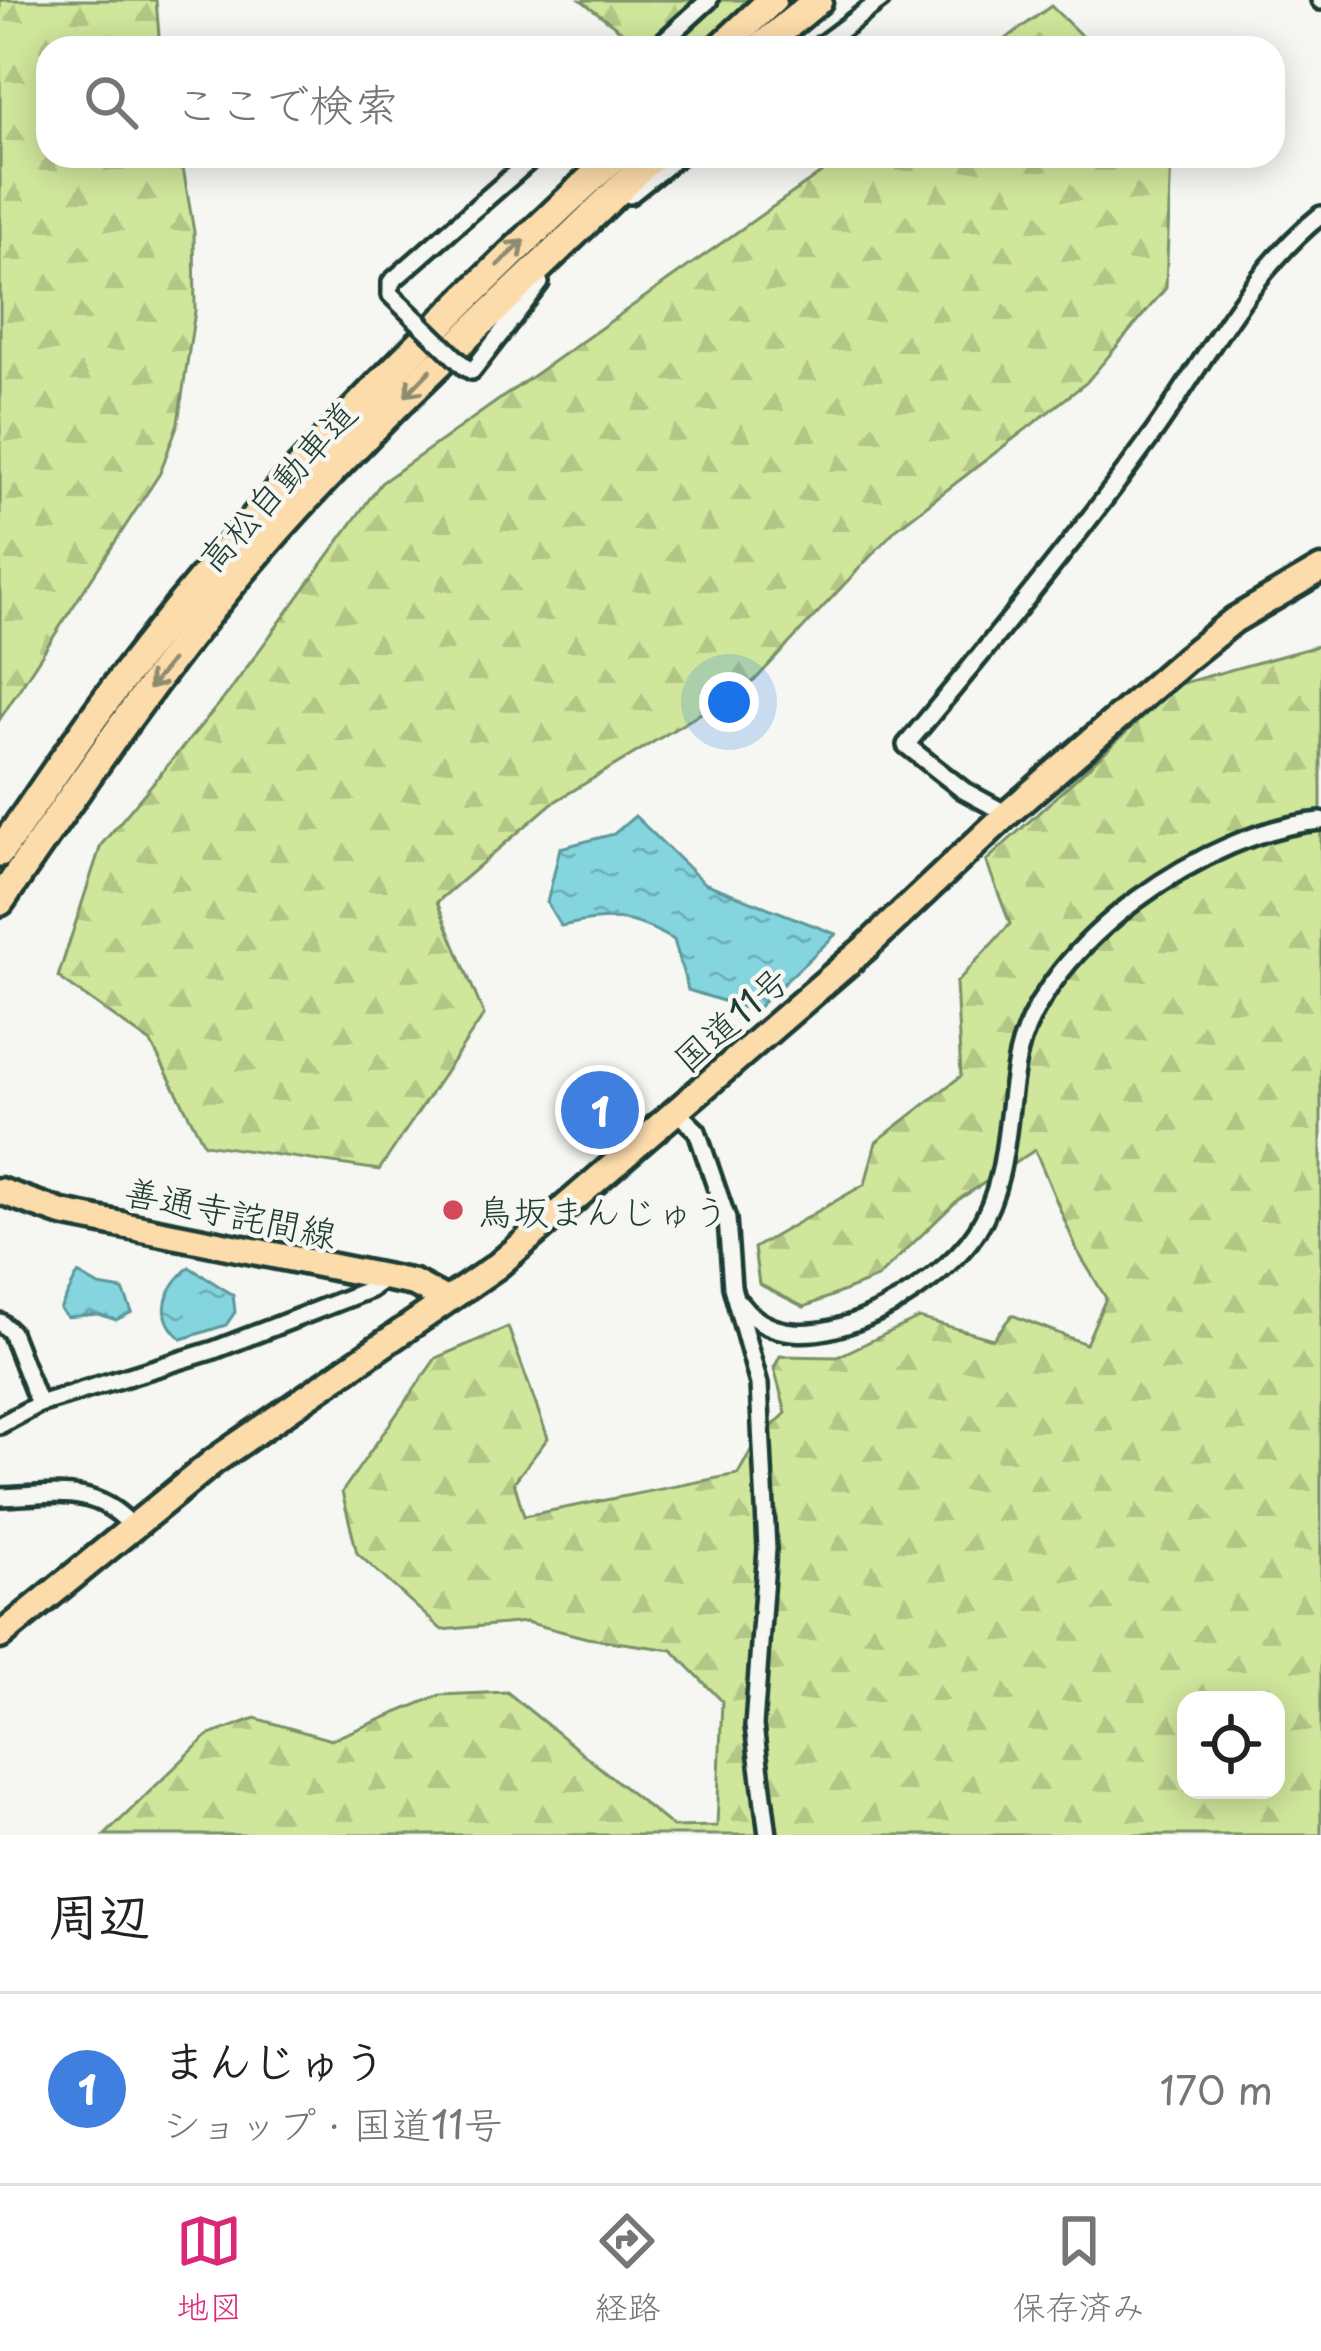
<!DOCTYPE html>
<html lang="ja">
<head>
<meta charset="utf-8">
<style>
	body { margin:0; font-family:"Playpen Sans","Klee One",sans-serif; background:#f2f2f2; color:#222 }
	.controls { position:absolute; right:36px; bottom:36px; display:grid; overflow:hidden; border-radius:24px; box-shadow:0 6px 30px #0003 }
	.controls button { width:108px; height:108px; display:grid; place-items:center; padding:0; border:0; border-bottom:3px solid #e0e0e0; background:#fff; color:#222; font:60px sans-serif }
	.you { position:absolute; left:729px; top:702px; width:42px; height:42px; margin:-30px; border:9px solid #fff; border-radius:50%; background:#1a73e8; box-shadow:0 0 0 18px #1a73e833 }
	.badge { display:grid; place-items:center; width:78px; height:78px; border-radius:50%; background:#db2777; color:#fff; font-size:39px; font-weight:700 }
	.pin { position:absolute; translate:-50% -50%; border:6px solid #fff; box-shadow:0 3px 12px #0006 }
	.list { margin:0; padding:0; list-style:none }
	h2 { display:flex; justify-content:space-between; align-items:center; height:156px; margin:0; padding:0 48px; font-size:51px }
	h2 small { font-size:39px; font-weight:400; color:#767676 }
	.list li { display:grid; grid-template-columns:78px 1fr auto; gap:36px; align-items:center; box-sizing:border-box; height:192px; padding:0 48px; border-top:3px solid #e0e0e0 }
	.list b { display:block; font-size:45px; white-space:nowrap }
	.list p { margin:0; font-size:39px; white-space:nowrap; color:#767676 }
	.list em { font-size:39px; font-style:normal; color:#767676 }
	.icon { flex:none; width:66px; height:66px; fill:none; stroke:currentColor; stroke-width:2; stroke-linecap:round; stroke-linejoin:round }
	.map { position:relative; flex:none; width:1321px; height:1835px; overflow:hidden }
	.search { position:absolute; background:#fff; box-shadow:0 6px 30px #0003; left:36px; right:36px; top:36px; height:132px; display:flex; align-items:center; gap:30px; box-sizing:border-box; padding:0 42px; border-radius:36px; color:#767676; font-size:45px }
	.sheet { height:348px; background:#fff }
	nav { display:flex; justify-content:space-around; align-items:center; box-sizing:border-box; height:168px; border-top:3px solid #e0e0e0; background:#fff; font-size:33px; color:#767676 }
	nav a { display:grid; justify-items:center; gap:6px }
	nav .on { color:#db2777 }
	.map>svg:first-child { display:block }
</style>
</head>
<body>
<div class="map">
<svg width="1321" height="1835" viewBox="0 0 1321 1835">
	<defs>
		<pattern id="forest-firs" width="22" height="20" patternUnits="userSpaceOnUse" patternTransform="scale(3)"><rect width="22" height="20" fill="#d0e69b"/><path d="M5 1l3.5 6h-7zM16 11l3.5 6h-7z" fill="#b2c686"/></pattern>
		<pattern id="water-ripples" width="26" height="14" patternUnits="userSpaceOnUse" patternTransform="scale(3)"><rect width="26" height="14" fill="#85d5df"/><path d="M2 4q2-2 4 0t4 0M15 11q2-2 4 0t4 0" fill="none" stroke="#6caeb6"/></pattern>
	</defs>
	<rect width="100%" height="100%" fill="#f6f6f2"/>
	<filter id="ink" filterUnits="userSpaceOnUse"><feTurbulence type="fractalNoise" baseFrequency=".00833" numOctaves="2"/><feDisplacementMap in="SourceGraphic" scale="24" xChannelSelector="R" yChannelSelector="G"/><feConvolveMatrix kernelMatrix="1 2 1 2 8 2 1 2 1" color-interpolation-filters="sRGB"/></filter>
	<g filter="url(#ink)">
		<g fill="url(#forest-firs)" stroke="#789268" stroke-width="3" fill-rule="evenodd">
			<path d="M0,0H156L160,48H48V156H181L194,232L195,311L178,423L160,473L0,719Z"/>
			<path d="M581,0H755L729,48H643Z"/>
			<path d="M1051,6L1094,48H993Z"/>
			<path d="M845,156H1171L1166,288L1086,383L896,529L754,681L551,804L437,902L484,1015L379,1170L204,1144L151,1043L58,977L101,845L229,692L381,483Z"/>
			<path d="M1321,645V1835H105L207,1736L255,1718L331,1740L440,1695L507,1692L673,1827L717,1826L722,1701L672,1650L587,1638L526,1622L442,1630L357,1553L342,1492L436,1358L508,1327L548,1438L514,1482L524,1516L738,1474L755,1443L786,1413L774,1368L780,1356L837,1357L919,1318L993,1339L1012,1315L1086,1344L1106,1298L1078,1252L1035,1150L958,1200L877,1278L804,1307L759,1284L754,1248L865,1184L876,1142L961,1076L956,983L1010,924L986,861L1179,684ZM1186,1700H1276V1790H1186Z"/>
		</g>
		<g fill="url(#water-ripples)" stroke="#5c989b" stroke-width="3">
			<path d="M635,816L704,883L836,934L754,1011L688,990L674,940C629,914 611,916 561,926L547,903L560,848L614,834Z"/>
			<path d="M189,1267L233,1295L235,1312L226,1325L182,1339C153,1316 166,1288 189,1267Z"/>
			<path d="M78,1274L99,1286L123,1290L132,1312L116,1320L98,1314L67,1317L60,1309Z"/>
		</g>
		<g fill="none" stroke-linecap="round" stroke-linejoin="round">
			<g stroke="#1f3d34" stroke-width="24">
				<g id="minor">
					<path d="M1320,0L1321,1"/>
					<path d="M656,48L709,0"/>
					<path d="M817,48L881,0"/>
					<path d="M630,195L679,156"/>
					<path d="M391,295V282L535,156"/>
					<path d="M465,367L472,371L540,283"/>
					<path d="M1007,814L963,790L906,745C989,646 1071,546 1147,442C1202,367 1248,273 1321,215"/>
					<path d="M677,1112L697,1131L727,1219L732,1287L759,1384L767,1549L754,1726L768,1835"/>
					<path d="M740,1303C796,1379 938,1291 977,1231C1011,1177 1005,1114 1018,1055C1044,942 1210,830 1321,821"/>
					<path d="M0,1322L11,1332L39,1404"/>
					<path d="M0,1425L39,1404L214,1350L371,1289L383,1278"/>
					<path d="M0,1497C53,1496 92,1483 131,1525"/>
				</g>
			</g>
			<g stroke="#1f3d34" stroke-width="33">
				<path id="primary" d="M0,1191L62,1213L414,1283L446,1300"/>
			</g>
			<g stroke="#1f3d34" stroke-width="33">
				<path id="trunk" d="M0,1636L214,1461L497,1266L865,948L1007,814L1188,657L1234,620L1321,569"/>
			</g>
			<g stroke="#1f3d34" stroke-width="36">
				<g id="motorway">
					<path d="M721,48L772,0"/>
					<path d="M760,48L818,0"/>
					<path d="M0,852C37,800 72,746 110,695C257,498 436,324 615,156"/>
					<path d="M0,901C88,773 175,645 278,529C396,397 528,281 653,156"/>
				</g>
			</g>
			<use href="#minor" stroke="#f6f6f2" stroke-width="15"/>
			<use href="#primary" stroke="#fddcac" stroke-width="24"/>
			<use href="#trunk" stroke="#fddcac" stroke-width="24"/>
			<use href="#motorway" stroke="#fddcac" stroke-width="27"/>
			<g stroke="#1f3d34" stroke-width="24" stroke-linecap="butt">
				<path id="minor-bridge" d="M391,295L465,367"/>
			</g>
			<use href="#minor-bridge" stroke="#f6f6f2" stroke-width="15"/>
		</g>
		<defs><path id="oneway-shaft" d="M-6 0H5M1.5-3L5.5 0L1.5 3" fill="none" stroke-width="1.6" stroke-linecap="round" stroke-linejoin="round" transform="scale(3)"/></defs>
		<g stroke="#8e8c70">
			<use href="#oneway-shaft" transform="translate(511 253) rotate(-43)"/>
			<use href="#oneway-shaft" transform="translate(418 383) rotate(134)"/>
			<use href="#oneway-shaft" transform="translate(160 675) rotate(129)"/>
		</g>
	</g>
	<circle fill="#d1495b" stroke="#f6f6f2" stroke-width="4.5" cx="453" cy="1210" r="12"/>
	<g text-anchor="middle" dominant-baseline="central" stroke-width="9" stroke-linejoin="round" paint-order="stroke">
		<g font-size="36" fill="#1f3d34" stroke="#f6f6f2">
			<text transform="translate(276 485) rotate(-48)">高松自動車道</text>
			<text transform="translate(730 1018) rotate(-41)">国道11号</text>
			<text transform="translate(231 1211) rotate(12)">善通寺詫間線</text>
		</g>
		<g font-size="36" fill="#1f3d34" stroke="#f6f6f2" text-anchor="start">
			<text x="477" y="1210">鳥坂まんじゅう</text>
		</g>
	</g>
</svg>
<div class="controls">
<button><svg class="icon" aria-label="locate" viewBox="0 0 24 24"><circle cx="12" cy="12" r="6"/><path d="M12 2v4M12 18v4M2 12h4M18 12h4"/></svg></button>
</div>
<div class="you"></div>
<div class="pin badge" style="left:600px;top:1110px;background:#3f7fe0">1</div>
<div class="search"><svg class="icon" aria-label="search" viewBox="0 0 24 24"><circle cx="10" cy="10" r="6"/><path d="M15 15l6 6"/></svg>ここで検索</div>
</div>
<section class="sheet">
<h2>周辺<small></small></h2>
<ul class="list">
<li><span class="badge" style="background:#3f7fe0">1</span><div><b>まんじゅう</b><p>ショップ · 国道11号</p></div><em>170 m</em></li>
</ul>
</section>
<nav>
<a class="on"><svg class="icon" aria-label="map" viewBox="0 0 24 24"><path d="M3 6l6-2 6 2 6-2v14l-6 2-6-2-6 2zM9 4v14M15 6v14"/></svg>地図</a>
<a><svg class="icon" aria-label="directions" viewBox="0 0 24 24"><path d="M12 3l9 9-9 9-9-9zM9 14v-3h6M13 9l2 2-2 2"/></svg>経路</a>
<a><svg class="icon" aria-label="saved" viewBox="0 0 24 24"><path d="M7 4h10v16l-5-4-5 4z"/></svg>保存済み</a>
</nav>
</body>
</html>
